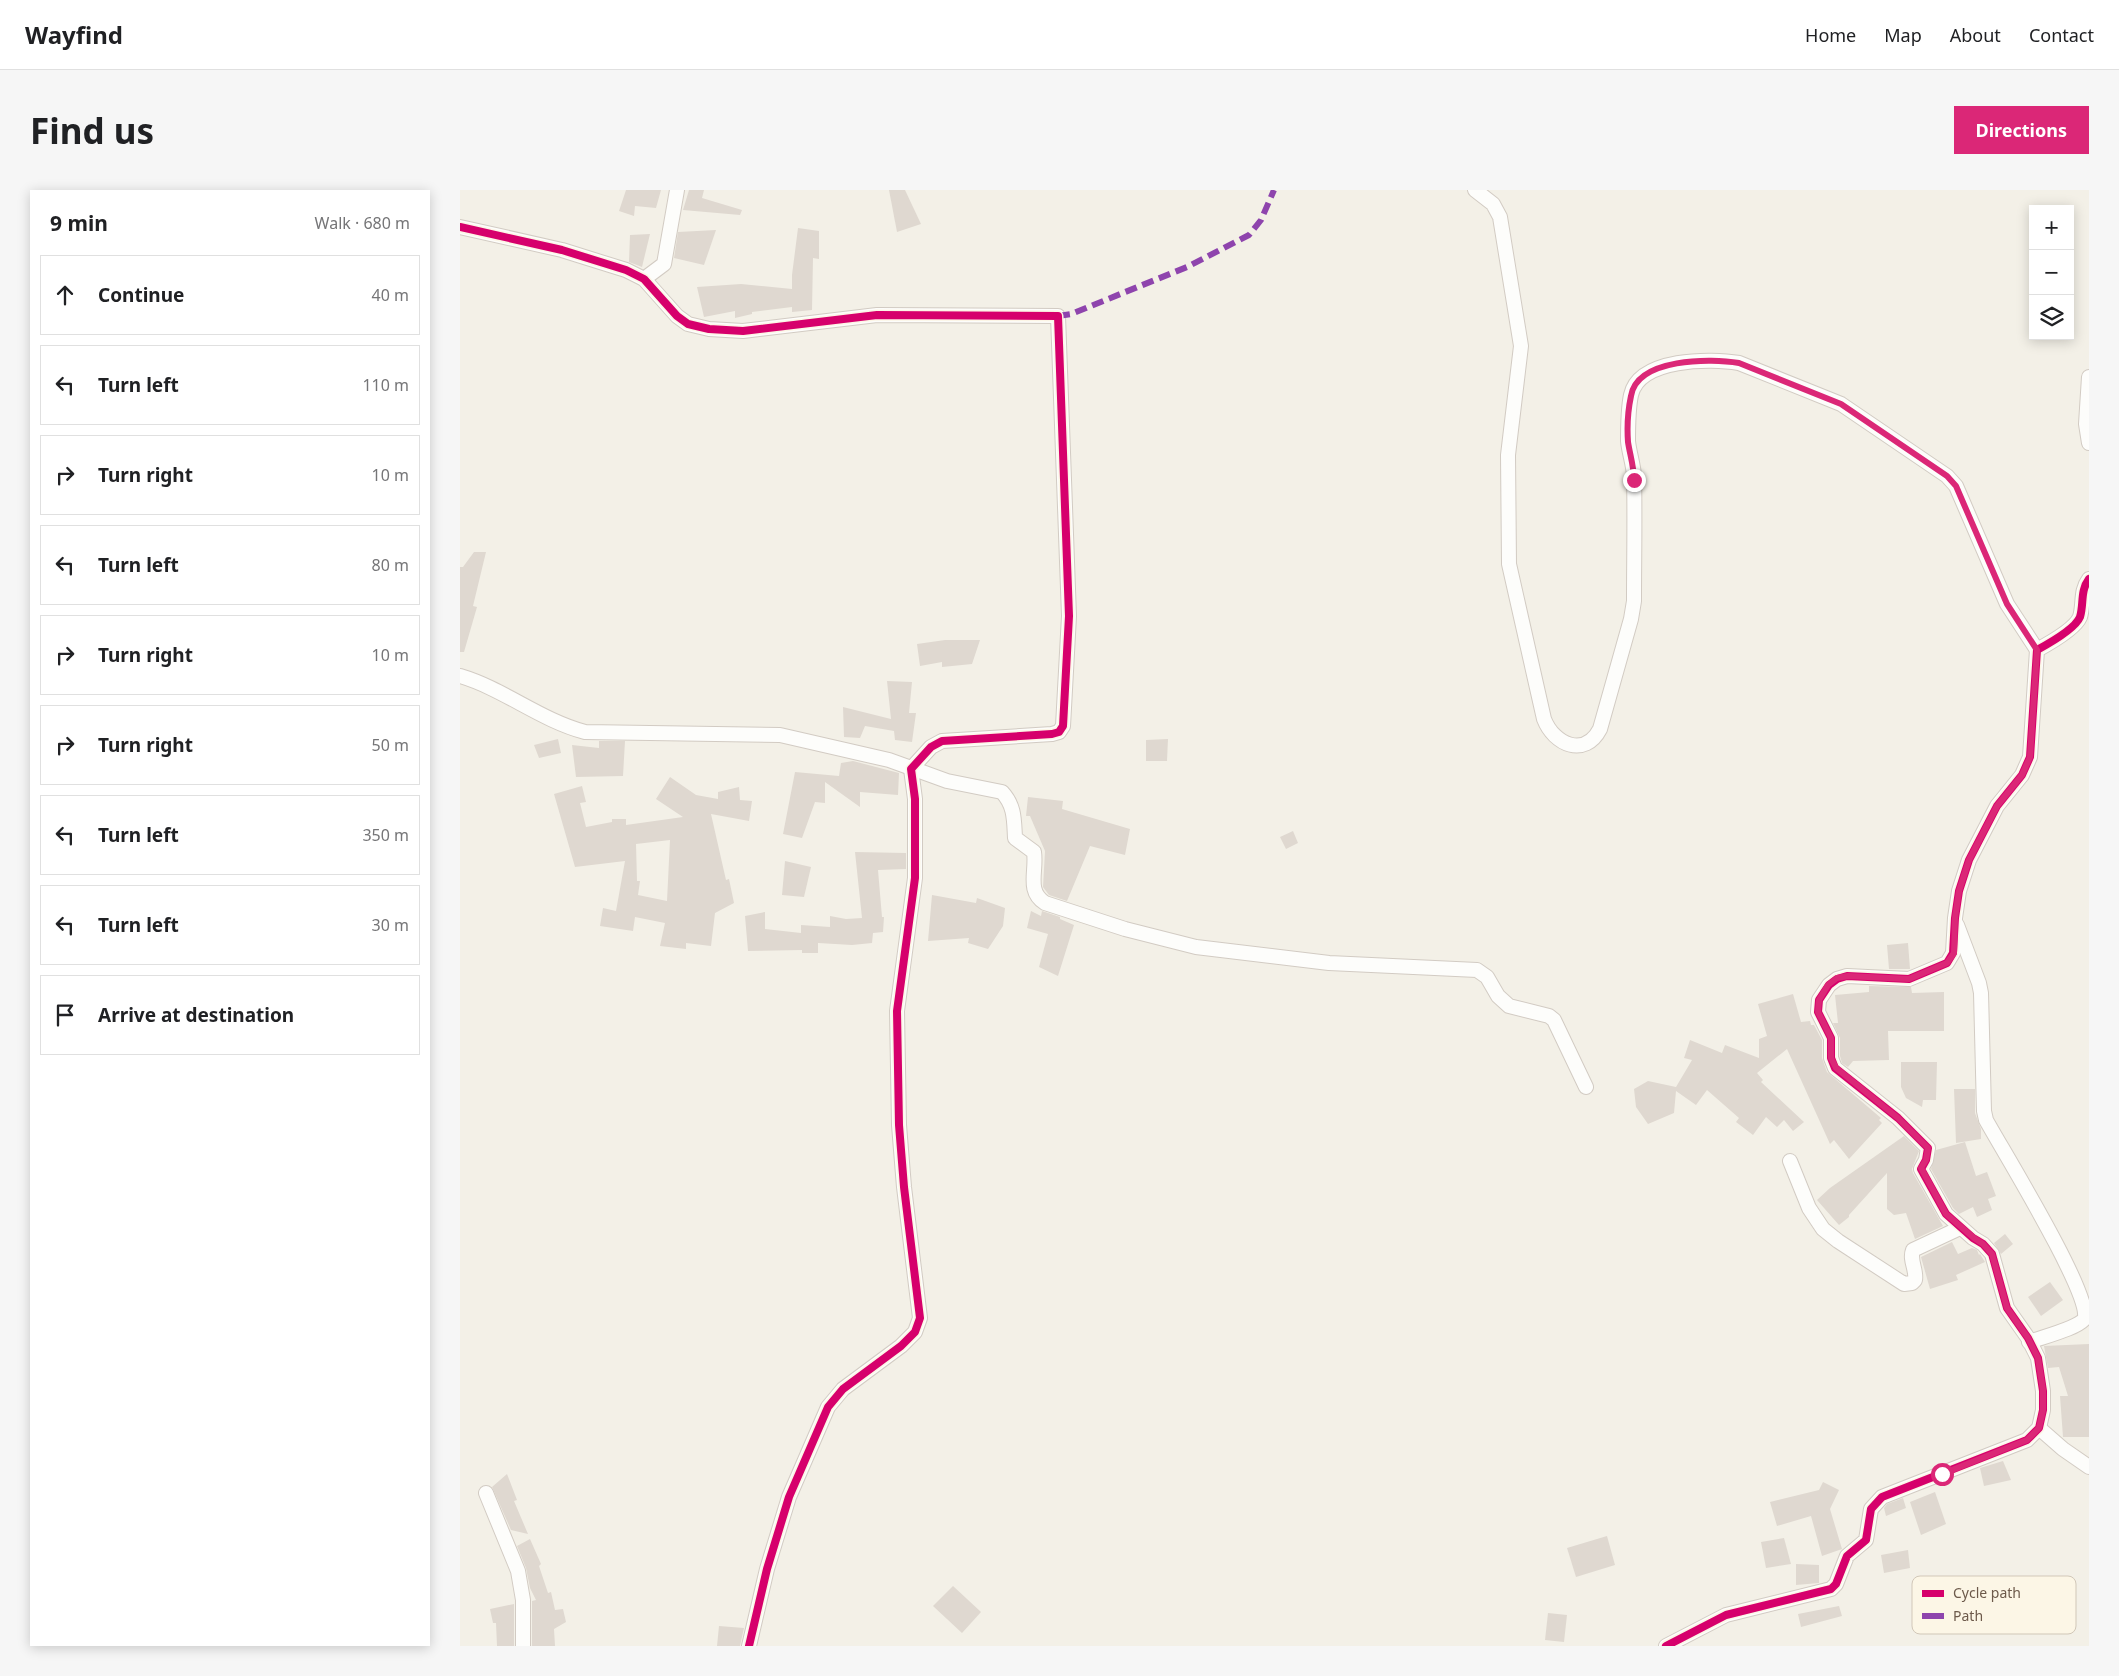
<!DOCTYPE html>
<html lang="en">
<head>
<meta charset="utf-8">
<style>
	body { margin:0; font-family:"Noto Sans",sans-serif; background:#f6f6f6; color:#202124 }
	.controls { position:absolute; right:15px; top:15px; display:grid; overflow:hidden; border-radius:0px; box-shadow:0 2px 12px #0003 }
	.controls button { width:45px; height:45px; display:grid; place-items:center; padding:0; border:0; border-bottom:1px solid #e0e0e0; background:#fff; color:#202124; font:25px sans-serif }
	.stop { position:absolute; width:15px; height:15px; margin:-11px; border:4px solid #db2777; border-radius:50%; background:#fff }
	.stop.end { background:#db2777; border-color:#fff; box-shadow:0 1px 5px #0008 }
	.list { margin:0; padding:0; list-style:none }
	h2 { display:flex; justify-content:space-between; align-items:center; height:65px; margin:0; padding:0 20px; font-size:21px }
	h2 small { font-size:16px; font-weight:400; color:#757577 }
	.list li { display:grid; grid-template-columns:32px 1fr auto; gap:15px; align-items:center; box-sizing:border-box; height:80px; margin:0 10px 10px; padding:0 10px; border:1px solid #e0e0e0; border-radius:0px }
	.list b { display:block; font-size:19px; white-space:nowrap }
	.list em { font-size:16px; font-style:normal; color:#757577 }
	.icon { flex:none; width:28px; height:28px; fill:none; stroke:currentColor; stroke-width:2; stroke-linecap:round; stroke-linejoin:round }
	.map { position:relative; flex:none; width:1629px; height:1456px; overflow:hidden; border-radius:0px }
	header { display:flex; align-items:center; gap:30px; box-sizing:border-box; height:70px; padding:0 25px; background:#fff; border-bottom:1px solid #e0e0e0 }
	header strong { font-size:24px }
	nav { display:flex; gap:28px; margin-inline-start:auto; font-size:18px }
	.intro { display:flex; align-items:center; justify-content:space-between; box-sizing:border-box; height:120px; padding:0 30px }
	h1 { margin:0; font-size:35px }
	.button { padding:12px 22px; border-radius:0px; background:#db2777; color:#fff; font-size:18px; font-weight:700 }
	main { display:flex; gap:30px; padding:0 30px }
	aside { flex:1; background:#fff; border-radius:0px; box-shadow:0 2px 12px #0003 }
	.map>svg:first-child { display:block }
</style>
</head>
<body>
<header>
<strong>Wayfind</strong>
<nav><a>Home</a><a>Map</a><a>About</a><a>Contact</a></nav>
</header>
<div class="intro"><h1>Find us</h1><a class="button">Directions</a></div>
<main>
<aside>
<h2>9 min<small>Walk · 680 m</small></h2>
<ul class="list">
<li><svg class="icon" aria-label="ahead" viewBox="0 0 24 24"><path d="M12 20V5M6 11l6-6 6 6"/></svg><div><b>Continue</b></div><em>40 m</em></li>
<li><svg class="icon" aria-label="left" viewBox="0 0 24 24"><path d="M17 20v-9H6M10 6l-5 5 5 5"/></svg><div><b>Turn left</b></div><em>110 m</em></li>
<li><svg class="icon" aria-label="right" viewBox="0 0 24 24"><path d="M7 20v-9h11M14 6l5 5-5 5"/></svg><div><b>Turn right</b></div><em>10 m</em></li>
<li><svg class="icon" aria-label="left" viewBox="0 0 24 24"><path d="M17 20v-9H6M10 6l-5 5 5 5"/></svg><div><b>Turn left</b></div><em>80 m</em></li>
<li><svg class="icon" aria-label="right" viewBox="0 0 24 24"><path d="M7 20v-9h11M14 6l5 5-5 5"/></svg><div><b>Turn right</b></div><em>10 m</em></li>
<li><svg class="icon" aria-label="right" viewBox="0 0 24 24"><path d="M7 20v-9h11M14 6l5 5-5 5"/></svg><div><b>Turn right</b></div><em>50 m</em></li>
<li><svg class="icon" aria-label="left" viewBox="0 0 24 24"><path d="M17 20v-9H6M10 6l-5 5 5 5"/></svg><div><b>Turn left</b></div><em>350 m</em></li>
<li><svg class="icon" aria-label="left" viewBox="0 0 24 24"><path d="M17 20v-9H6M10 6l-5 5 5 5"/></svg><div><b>Turn left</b></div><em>30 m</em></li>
<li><svg class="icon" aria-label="arrive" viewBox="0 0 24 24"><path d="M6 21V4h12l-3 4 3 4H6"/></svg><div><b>Arrive at destination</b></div></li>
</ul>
</aside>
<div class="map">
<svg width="1629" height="1456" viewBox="0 0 1629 1456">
	<rect width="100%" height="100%" fill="#f3f0e7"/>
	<g fill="#dfd8d0" fill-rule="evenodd">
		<path d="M166,0H201L196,18L175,16L174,26L159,21Z"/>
		<path d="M229,0H244L242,8L282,20L280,25L223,20Z"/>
		<path d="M429,0H445L461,34L437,42Z"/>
		<path d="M338,38L359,41V69L353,68L352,120L332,122V117L292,122V124L275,128V121L244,127L237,97L281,94L332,99V85Z"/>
		<path d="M256,40L244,75L214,68L218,42Z"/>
		<path d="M190,44L182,77L169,72L170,45Z"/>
		<path d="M14,362H26L13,416L17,417L4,462H0V377H3Z"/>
		<path d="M485,450H520L512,474L482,477V472L460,476L457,454Z"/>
		<path d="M427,491L452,492L449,523H456L452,552L435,550L434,541L405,536L400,548L384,547L383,517L431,529Z"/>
		<path d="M98,549L101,563L79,568L74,555Z"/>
		<path d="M708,549L707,571H686V550Z"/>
		<path d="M139,551H165L163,586L116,587L112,555L139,558Z"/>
		<path d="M393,571L439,583L438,605L400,602V617L365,592V613L355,612L342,648L323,644L335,582L379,586L381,573Z"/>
		<path d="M210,587L236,605L258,609V602L279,597L280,610L292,611L289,631L251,624L266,690L269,689L274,713L255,723L251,756L226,753V759L200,756L205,733L175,727L173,741L140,736L143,718L156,721L165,671L115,677L94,604L122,596L126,612L120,613L126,637L152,632V629H166V635L223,627L196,609ZM210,650L207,711L178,705L180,691H177L176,654Z"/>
		<path d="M568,607L603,611L602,619L670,639L665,665L630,656L607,711L589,705L583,697L585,661L570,626H566Z"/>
		<path d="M833,641L838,653L826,659L820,647Z"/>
		<path d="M395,662L446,663V679L418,680L422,727H424L423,742L413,743L412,753L392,755L358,753V763H342V760L288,761L285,726L305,722V739L341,743V735L370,737V726L386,729L402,728Z"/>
		<path d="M325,671L351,677L344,707L322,705Z"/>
		<path d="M472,705L516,713L517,708L545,718L543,736L528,759L508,753L509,748L468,751Z"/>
		<path d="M571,721L581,726L582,721L600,727V729L614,735L598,786L579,777L588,744L567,738Z"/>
		<path d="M1448,753L1450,779H1429L1427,755Z"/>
		<path d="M1409,796L1451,797L1452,803L1484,802V841H1428L1429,870L1393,871L1388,877L1382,873L1380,866V848L1373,833H1378L1375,805L1409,802Z"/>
		<path d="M1333,804L1341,832L1350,831L1351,835H1354L1362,850V868L1367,882L1421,928L1419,930L1422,933L1389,969L1374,950L1370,954L1327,859L1297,883L1303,890L1301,892L1344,932L1333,941L1324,930L1317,937L1306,927L1293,945L1276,932L1279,928L1247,900L1236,915L1216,901L1214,923L1188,934L1176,917L1174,899L1188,891L1216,897L1232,870L1224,868L1230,850L1262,863L1265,855L1299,868V849L1307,846L1298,814Z"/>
		<path d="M1441,872H1477L1476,910H1463L1462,917L1446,908L1441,897Z"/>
		<path d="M1494,899H1515V923L1521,939V949L1496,953Z"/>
		<path d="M1444,946L1459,961L1452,979L1453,983L1483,1036L1455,1049L1446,1023L1434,1025L1427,1019V983L1389,1025V1027L1379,1035L1357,1010L1370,998Z"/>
		<path d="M1505,952L1516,986L1527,982L1536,1006L1528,1009L1532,1020L1517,1027L1513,1017L1499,1024L1493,1018L1471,979L1476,960Z"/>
		<path d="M1545,1044L1553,1054L1541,1064L1534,1053Z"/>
		<path d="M1492,1052L1498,1064L1512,1058L1517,1060L1519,1065L1520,1064L1525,1072L1496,1085L1498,1090L1470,1099L1461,1067Z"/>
		<path d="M1590,1092L1603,1110L1581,1126L1568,1107Z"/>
		<path d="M1629,1154V1247H1603L1600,1206H1608L1599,1177L1588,1178L1584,1156Z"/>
		<path d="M1543,1271L1551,1290L1524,1296L1520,1278Z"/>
		<path d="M47,1284L57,1310L54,1311L68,1344L51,1340L32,1297Z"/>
		<path d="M1363,1292L1379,1300L1370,1319L1382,1359L1362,1366L1351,1326L1317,1336L1310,1312L1359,1300Z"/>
		<path d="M1475,1302L1486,1334L1461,1345L1450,1312Z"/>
		<path d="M1443,1308L1446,1318L1426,1326L1424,1318L1427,1314Z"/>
		<path d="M1147,1346L1155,1375L1116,1387L1107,1358Z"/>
		<path d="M1324,1348L1331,1374L1306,1378L1301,1352Z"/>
		<path d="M70,1349L81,1374L79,1376L88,1403L91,1402L95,1420L103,1419L106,1432L94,1439L95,1456H72V1411L76,1410L70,1398L66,1378L57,1356Z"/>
		<path d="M1448,1360L1450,1378L1424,1383L1421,1365Z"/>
		<path d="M1336,1374L1359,1375V1393L1336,1395Z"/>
		<path d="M493,1396L521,1422L502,1443L473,1416Z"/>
		<path d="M54,1414V1456H37L36,1433H33L30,1419Z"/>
		<path d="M1379,1416L1382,1426L1341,1437L1338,1424Z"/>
		<path d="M1088,1423L1107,1425L1104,1452L1085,1450Z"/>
		<path d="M259,1436L284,1438L280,1456H257Z"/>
	</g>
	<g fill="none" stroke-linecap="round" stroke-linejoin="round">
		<g stroke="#d2cbc3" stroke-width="16">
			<g id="minor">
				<path d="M1015,0L1033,14L1040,27L1061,156L1048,265L1049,374L1084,529C1094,555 1125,568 1140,539L1171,429L1174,411C1174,369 1175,327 1174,285C1173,273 1169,262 1168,251C1168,237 1168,219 1171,205C1179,168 1251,168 1279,173L1381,214L1487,286L1496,296L1547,414L1577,460"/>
				<path d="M0,37L102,60L166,80L184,89L217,126L228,134L249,139L283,141L417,125L598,126L609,426L603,536L599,542L592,544L482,551L471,557L451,579L455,609V688L437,821L439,935L444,997L460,1128L455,1142L441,1156L383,1199L368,1217L329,1307L307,1379L289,1456"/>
				<path d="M184,89L204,74L217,0"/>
				<path d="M1629,187L1626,234L1629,253"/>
				<path d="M0,486C44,499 80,530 125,542L320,545L429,570L487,591L542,602C555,616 554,630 555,648L574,662C577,681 566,701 585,713L665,739L736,757L869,773L1017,780L1027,787L1038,806L1049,816L1089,826L1094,830L1126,897"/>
				<path d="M1497,735L1519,793L1521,803L1524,921L1526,930C1543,961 1629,1100 1625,1128C1619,1138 1582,1147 1569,1152"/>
				<path d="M1330,971L1349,1018L1363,1039L1378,1051L1444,1094L1452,1093L1455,1090C1457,1080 1449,1070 1453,1060L1500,1038"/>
				<path d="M1579,1238L1603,1259L1629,1277"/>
				<path d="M26,1303L58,1381L63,1410V1456"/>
				<path d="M1206,1456L1266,1425L1371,1399L1376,1394L1387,1366L1406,1350L1411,1319L1422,1307L1567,1250L1579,1238L1583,1220V1201L1578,1168L1568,1148L1547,1118L1532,1064L1523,1054L1513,1048L1486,1024L1461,979L1466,970L1468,958L1438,928L1375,878L1371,868V848L1358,822L1359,810L1369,795L1377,789L1387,786L1449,789L1487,773L1493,763L1495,728L1499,701L1509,670L1537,616L1562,585L1570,567L1577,460C1588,454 1615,439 1620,427C1624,414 1620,401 1629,389"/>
			</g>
		</g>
		<use href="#minor" stroke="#fdfdfb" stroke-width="14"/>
		<path stroke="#8e44ad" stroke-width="6" stroke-dasharray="12 6" stroke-linecap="butt" d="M598,126L611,124L727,77L789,45L801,30L814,0"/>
		<g stroke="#fcf6e6" stroke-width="11">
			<g id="cycleway">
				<path d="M0,37L102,60L166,80L184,89L217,126L228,134L249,139L283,141L417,125L598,126L609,426L603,536L599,542L592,544L482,551L471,557L451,579L455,609V688L437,821L439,935L444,997L460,1128L455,1142L441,1156L383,1199L368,1217L329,1307L307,1379L289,1456"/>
				<path d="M1206,1456L1266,1425L1371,1399L1376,1394L1387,1366L1406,1350L1411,1319L1422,1307L1567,1250L1579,1238L1583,1220V1201L1578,1168L1568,1148L1547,1118L1532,1064L1523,1054L1513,1048L1486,1024L1461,979L1466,970L1468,958L1438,928L1375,878L1371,868V848L1358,822L1359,810L1369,795L1377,789L1387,786L1449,789L1487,773L1493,763L1495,728L1499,701L1509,670L1537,616L1562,585L1570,567L1577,460C1588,454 1615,439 1620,427C1624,414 1620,401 1629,389"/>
			</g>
		</g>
		<use href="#cycleway" stroke="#d6006c" stroke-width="8"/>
	</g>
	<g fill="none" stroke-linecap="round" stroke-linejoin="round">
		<path stroke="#db2777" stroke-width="6" d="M1174,290C1174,277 1170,265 1168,252C1167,238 1168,220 1171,206C1177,168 1251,168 1279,173L1381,214L1487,286L1496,296L1547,414L1577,460L1570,567L1562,585L1537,616L1509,670L1499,701L1495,728L1494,763L1487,773L1449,789L1388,786L1377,788L1368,795L1359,810L1358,822L1371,848V868L1376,878L1438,928L1468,958L1466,970L1461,978L1486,1024L1514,1048L1523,1054L1532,1064L1547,1118L1568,1148L1578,1168L1583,1200V1220L1579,1238L1567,1250L1482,1284"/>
	</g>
	<rect x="1452" y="1386" width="164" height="58" rx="8" fill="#fcf6e6" stroke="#d1c7b8" stroke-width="1"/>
	<rect x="1462" y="1400" width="22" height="7" fill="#d6006c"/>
	<rect x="1462" y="1423" width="22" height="6" fill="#8e44ad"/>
	<g font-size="14" fill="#6d5a4b">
		<text x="1493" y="1408">Cycle path</text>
		<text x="1493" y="1431">Path</text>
	</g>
</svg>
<div class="controls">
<button>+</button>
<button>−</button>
<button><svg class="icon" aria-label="layers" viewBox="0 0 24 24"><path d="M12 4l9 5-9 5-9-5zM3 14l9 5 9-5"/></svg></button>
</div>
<div class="stop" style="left:1482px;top:1284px"></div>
<div class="stop end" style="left:1174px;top:290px"></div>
</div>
</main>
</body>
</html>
